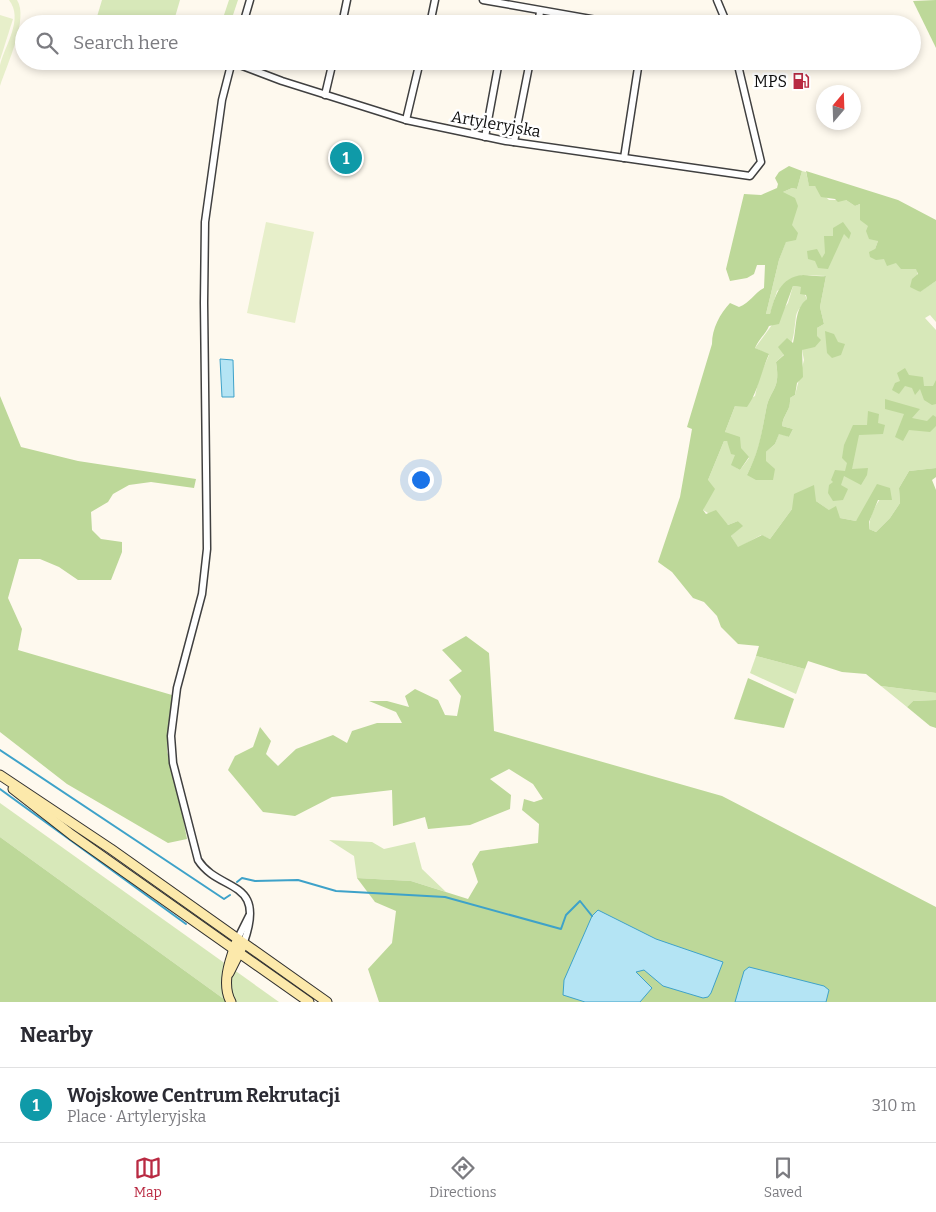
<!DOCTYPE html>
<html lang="en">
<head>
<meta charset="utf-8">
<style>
	body { margin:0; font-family:Bitter,serif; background:#f7f7f7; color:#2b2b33 }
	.compass { position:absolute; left:816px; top:85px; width:45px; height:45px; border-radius:50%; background:#fff; box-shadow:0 2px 8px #0003; rotate:19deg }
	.you { position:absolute; left:420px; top:479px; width:18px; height:18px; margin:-12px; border:4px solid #fff; border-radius:50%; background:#1a73e8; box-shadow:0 0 0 8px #1a73e833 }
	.badge { display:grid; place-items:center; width:32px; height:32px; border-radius:50%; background:#b92a42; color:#fff; font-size:16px; font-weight:700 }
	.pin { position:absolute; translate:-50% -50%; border:2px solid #fff; box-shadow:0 1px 5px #0006 }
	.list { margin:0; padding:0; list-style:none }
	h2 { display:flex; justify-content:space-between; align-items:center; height:65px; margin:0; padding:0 20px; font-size:21px }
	h2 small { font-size:16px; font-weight:400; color:#7c7c81 }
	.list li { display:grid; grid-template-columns:32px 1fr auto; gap:15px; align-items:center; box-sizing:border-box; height:75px; padding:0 20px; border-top:1px solid #e1e1e2 }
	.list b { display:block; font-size:19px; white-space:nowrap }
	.list p { margin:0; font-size:16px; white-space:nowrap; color:#7c7c81 }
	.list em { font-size:16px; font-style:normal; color:#7c7c81 }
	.icon { flex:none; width:28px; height:28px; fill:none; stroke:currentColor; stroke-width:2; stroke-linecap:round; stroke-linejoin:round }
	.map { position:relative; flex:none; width:936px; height:1002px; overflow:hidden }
	.search { position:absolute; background:#fff; box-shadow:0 2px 8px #0003; left:15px; right:15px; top:15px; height:55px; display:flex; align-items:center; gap:12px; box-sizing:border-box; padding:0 18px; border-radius:28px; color:#7c7c81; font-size:19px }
	.sheet { height:140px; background:#fff }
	nav { display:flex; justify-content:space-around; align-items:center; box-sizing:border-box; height:70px; border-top:1px solid #e1e1e2; background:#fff; font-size:14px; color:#7c7c81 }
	nav a { display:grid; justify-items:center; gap:2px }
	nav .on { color:#b92a42 }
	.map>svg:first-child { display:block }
</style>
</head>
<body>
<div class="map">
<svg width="936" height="1002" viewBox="0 0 936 1002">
	<rect width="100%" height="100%" fill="#fef9ee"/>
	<g fill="#d7e8b9">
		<path d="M102,0H180L173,24H107L96,20Z"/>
		<path d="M229,0H238L230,24H221Z"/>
		<path d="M802,171L806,172L809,185L815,186L829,200H846L855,206L860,204L861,213L878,241L875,249L884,258L917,269L919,292L936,281V322L930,315L925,318L936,330V468L909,471L899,488L900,503L890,518L876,532L869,529C869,513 879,499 889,488L856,521L840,518L816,501L792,509L770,539L761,535L738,548L731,536L742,526L738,521L728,525L703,510L706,502L708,480L724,441H727L736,455L732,465L740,470L749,458L725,432L735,406L755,396L759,378L769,355L755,348L788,303L793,286L801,287L807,299C803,304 797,310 796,316C793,338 795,346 776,362C781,391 770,388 766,410C761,436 760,450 747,475L766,461V452L775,444L779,433L789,437L793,429L782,426C783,415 791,410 790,398L795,395L804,360L802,350L817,336V328L824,324L820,307L826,276L802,275L777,291L770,314H766L779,260L792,225L783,192L792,188L797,189Z"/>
		<path d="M756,656L805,669L796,694L750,673Z"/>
		<path d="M881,686L936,693V700L913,701L907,707Z"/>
		<path d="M0,803L279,1002H228L0,837Z"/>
		<path d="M329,840L372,842L384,849L415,842L422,869L446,892L411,881L357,878L354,856Z"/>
	</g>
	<g fill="#bdd899">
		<path d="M936,0V48L913,1Z"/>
		<path d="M789,166L802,171L797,189L792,188L783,192L795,198L798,206L792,225L798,233L796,240L786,242L779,260L766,314H770C775,296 780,277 803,275C810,275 818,277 826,276L820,307L824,324L817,328V336L821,340L815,347L802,350L803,377L797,383L795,395L790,398C791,411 783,414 782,426L793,429L789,437L779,434L775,444L766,452V461L775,469L773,480H756L747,475C759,451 761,436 766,410C770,388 781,391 776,362L784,355L778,347L787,338L793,343C797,327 794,309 807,299L806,295L800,294L801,287L793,286L779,324L769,326C765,335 759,339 755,348L769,354C761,372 758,392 747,407L735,406L725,432L740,437L741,448L749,457L740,470L731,465L735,455L731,454L727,441H724L708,480L715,489L703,510L706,514L716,510L728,525L738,521L743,526L731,536L738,547L762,535L770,539L792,509L794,494L814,485L816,501L829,510L836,506L840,518L856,521L877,484L890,488L892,500H878L869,522V529L876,532L890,518L900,503L899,488L909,471L936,468V477L932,480L936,490V693L881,686L866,674L842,672L808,661L805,669L756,656L759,646L738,644L721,627L717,616L704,602L693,598L672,572L658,562L680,497L692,429L687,427L712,344C712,328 720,314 730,303L739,307C750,303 754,293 764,288L765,265H757L754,274L747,278L730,281L726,269L744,194L761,195L777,188L778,184L775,178L779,172Z"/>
		<path d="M806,171L898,200L936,220V281L920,292L910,287L912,279L918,274L916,269H901L896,263L887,266L884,259L876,260L870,257L869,252L875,249L878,241L869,239L866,231L868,226L860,220V204L855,206L846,200L838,202L835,199L821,197L815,186H809Z"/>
		<path d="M843,222L851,233L849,239L844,234L828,269L818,268L815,261L808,259L807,251L817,249L822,258L825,253L824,236H833V228Z"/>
		<path d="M825,331L834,334L838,342L845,344L841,355L832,358L827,353Z"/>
		<path d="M905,368L909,375L923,377L924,386H933L936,380V404L932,405L924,400L920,389L915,395L912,388L905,386L899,394L892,390L895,383L900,381L897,373Z"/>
		<path d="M0,396L21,447L78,461L196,479L194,488L151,482L129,485L113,494L108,502L91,512L92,530L101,539L122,542V552L111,580H78L59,567L40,559H19L8,598L22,629L18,650L172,695L167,751L178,791L187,839L168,843L67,784L0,732Z"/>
		<path d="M885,399L920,409L912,418L927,421L933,415L936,417V426L930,432L909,430L903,441L895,437L904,414L885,409Z"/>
		<path d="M868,411L879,414L878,423L885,425L883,434L859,435L852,469L868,468L867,475L861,485L844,476L841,485L848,489L843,500L833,501L828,493L829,485L833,482L831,480L835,470L845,471L847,463L842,458L844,445L853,425H867Z"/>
		<path d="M466,636L489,653L494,731L722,796L936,907V1002H379L368,969L392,943L396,911L375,902L357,878L411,881L468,899L478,882L472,864L480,851L538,843L539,824L522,810L524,799L534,802L543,799L533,784L509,769L490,779L511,795L510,809L470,825L428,829L425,817L393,826L392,790L332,797L295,816L263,812L228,770L235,756L253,747L260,727L271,741L266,754L278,766L296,749L333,735L347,743L352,731L377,723H402L396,712L369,701H387L409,707L405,696L415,689L438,700L445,715L457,716L461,696L449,680L462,671L442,650Z"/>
		<path d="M748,678L794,699L784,728L734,719Z"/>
		<path d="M936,700V728L930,726L907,707L913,701Z"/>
		<path d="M0,837L228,1002H0Z"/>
	</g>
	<g fill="#e7efca">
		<path d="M9,0H17C29,18 7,65 0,86C0,79 0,72 0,65C5,45 24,19 9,0Z"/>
		<path d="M0,15L13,19L0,60Z"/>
		<path d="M266,222L314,232L295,323L247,313Z"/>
	</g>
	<g fill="#b4e4f4" stroke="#3ea2c9">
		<path d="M220,359L233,360L234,397H222Z"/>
		<path d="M598,910L656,939L723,962L711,993L708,997L703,998L663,986L644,970L636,972L652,988L640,1002H585L563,995L564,980L592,916Z"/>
		<path d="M749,967L824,986L829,990L826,1002H735L744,971Z"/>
	</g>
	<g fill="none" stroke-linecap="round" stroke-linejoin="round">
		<g stroke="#3ea2c9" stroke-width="2">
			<path d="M0,750L224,899L230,895"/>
			<path d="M0,789L186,924"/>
			<path d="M237,882L242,878L255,881L298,880L336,891L445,897L561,929L566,915L580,901L592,916"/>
		</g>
		<g stroke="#404040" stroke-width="9">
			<g id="street">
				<path d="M483,0L619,24"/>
				<path d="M717,0L727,24"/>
				<path d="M243,24L250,0"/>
				<path d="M342,24L347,0"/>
				<path d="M430,24L435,0"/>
				<path d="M538,24L540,12"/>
				<path d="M232,61L222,100L205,222L204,303L207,549L202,594L177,688L171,736L173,763L198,860C219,893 267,878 244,942"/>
				<path d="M232,62L282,81L406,120L506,141L750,176L761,162L737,61"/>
				<path d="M325,95L333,61"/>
				<path d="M406,120L420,61"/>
				<path d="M485,137L499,61"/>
				<path d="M514,142L530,61"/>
				<path d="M624,158L639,61"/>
				<path d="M238,938L249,916"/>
			</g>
		</g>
		<g stroke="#2f2f2f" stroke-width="11">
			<g id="secondary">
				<path d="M0,775L111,849L327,1002"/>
				<path d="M13,789L72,835L309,1002"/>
				<path d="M229,973L242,947"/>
				<path d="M231,1002C221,984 230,960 236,943"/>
			</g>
		</g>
		<use href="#street" stroke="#fff" stroke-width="6"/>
		<use href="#secondary" stroke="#fce9ab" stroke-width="9"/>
	</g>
	<defs>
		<g id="fuel-bare" transform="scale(1.35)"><path d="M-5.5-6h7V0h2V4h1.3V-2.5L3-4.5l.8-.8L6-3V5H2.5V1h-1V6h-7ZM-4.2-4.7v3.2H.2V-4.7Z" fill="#b92a42" stroke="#fff" stroke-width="2.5" paint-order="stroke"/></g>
	</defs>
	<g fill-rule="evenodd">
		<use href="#fuel-bare" x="801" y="81"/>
	</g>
	<g text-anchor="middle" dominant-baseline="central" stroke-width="5" stroke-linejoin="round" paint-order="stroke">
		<g font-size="16" fill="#0d0d0d" stroke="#fff" text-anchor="end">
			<text x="787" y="81">MPS</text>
		</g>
		<g font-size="16" fill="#0d0d0d" stroke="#fff">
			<text transform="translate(496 124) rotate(10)">Artyleryjska</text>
		</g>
	</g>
</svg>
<svg class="compass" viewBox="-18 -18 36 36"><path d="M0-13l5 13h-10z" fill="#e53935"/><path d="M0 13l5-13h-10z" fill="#7c7c81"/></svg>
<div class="you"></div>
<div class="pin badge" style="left:346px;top:158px;background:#0f9aa8">1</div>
<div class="search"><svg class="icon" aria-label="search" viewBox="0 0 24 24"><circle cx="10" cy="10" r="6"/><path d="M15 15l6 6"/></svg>Search here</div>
</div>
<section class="sheet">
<h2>Nearby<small></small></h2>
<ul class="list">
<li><span class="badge" style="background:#0f9aa8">1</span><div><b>Wojskowe Centrum Rekrutacji</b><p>Place · Artyleryjska</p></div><em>310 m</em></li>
</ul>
</section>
<nav>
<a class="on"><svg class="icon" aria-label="map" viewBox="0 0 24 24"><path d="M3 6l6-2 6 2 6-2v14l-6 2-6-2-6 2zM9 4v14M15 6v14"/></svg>Map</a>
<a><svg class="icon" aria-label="directions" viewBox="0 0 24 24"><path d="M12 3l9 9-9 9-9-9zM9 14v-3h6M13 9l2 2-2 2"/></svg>Directions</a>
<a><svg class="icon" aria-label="saved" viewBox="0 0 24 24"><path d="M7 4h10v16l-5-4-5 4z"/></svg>Saved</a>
</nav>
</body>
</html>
